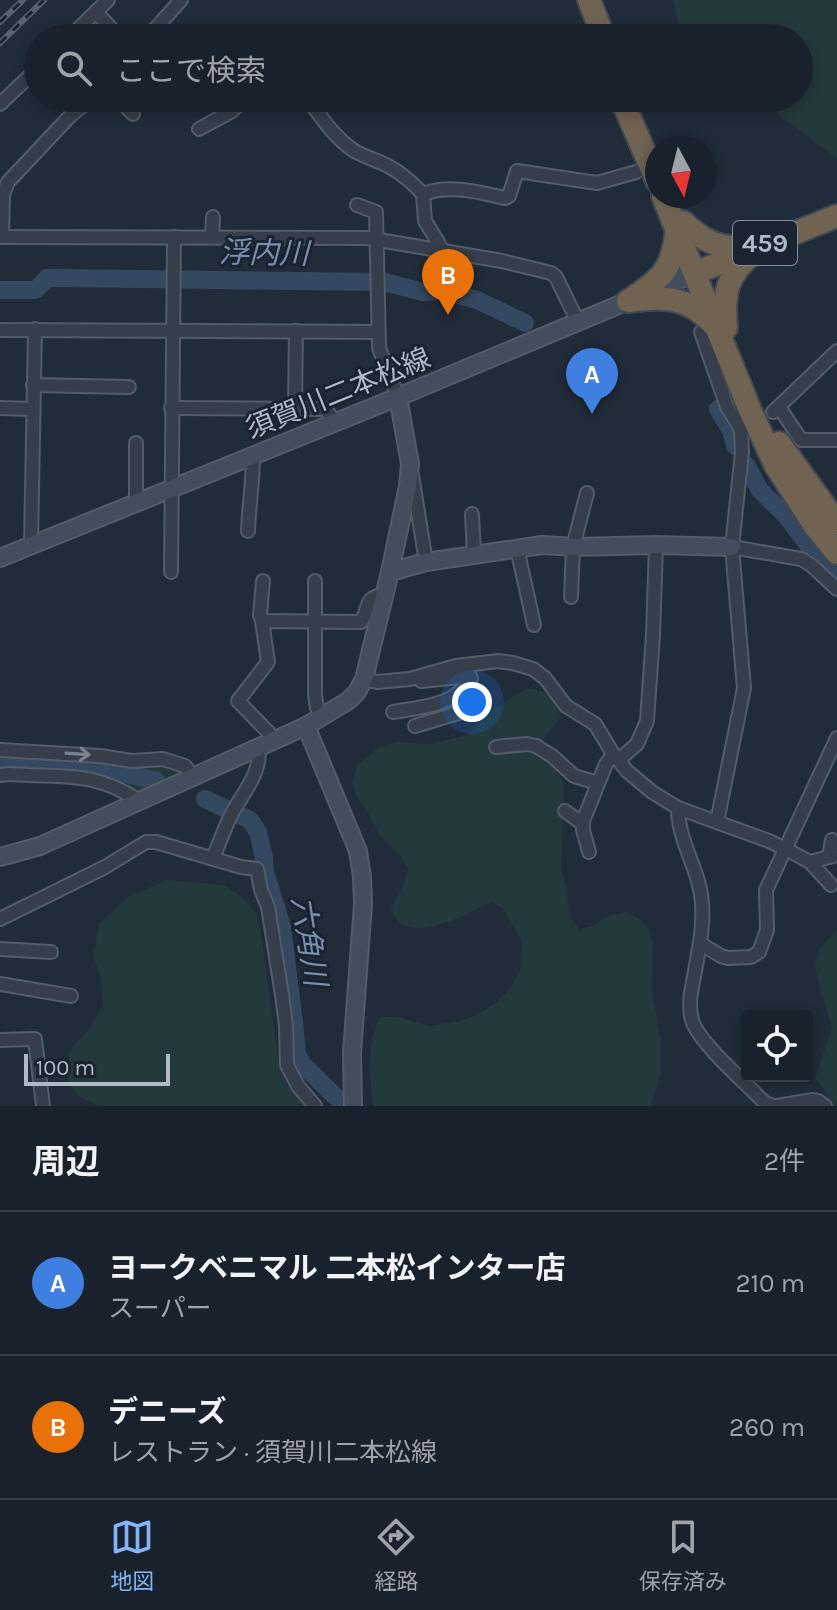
<!DOCTYPE html>
<html lang="ja">
<head>
<meta charset="utf-8">
<style>
	body { margin:0; font-family:Karla,"Noto Sans JP",sans-serif; background:#222934; color:#f1f3f6 }
	.controls { position:absolute; right:24px; bottom:24px; display:grid; overflow:hidden; border-radius:8px; box-shadow:0 4px 12px #0003 }
	.controls button { width:72px; height:72px; display:grid; place-items:center; padding:0; border:0; border-bottom:2px solid #373e48; background:#19212c; color:#f1f3f6; font:40px sans-serif }
	.compass { position:absolute; left:645px; top:136px; width:72px; height:72px; border-radius:50%; background:#19212c; box-shadow:0 4px 12px #0003; rotate:173deg }
	.scale { position:absolute; left:24px; bottom:20px; width:146px; box-sizing:border-box; padding-left:8px; border:4px solid #b0b9c6; border-top:0; font-size:22px; line-height:28px; white-space:nowrap; color:#b0b9c6; -webkit-text-stroke:6px #1a232f; paint-order:stroke }
	.you { position:absolute; left:472px; top:702px; width:28px; height:28px; margin:-20px; border:6px solid #fff; border-radius:50%; background:#1a73e8; box-shadow:0 0 0 12px #1a73e833 }
	.badge { display:grid; place-items:center; width:52px; height:52px; border-radius:50%; background:#83b3f8; color:#fff; font-size:26px; font-weight:700 }
	.pin { position:absolute; translate:-50% -66px; filter:drop-shadow(0 2px 4px #0008) }
	.pin::after { content:''; position:absolute; top:42px; width:28px; height:24px; background:inherit; clip-path:polygon(0 0,100% 0,50% 100%) }
	.list { margin:0; padding:0; list-style:none }
	h2 { display:flex; justify-content:space-between; align-items:center; height:104px; margin:0; padding:0 32px; font-size:34px }
	h2 small { font-size:26px; font-weight:400; color:#9fa3a9 }
	.list li { display:grid; grid-template-columns:52px 1fr auto; gap:24px; align-items:center; box-sizing:border-box; height:144px; padding:0 32px; border-top:2px solid #373e48 }
	.list b { display:block; font-size:30px; white-space:nowrap }
	.list p { margin:0; font-size:26px; white-space:nowrap; color:#9fa3a9 }
	.list em { font-size:26px; font-style:normal; color:#9fa3a9 }
	.icon { flex:none; width:44px; height:44px; fill:none; stroke:currentColor; stroke-width:2; stroke-linecap:round; stroke-linejoin:round }
	.map { position:relative; flex:none; width:837px; height:1106px; overflow:hidden }
	.search { position:absolute; background:#19212c; box-shadow:0 4px 12px #0003; left:24px; right:24px; top:24px; height:88px; display:flex; align-items:center; gap:20px; box-sizing:border-box; padding:0 28px; border-radius:44px; color:#9fa3a9; font-size:30px }
	.sheet { height:392px; background:#19212c }
	nav { display:flex; justify-content:space-around; align-items:center; box-sizing:border-box; height:112px; border-top:2px solid #373e48; background:#19212c; font-size:22px; color:#9fa3a9 }
	nav a { display:grid; justify-items:center; gap:4px }
	nav .on { color:#83b3f8 }
	.map>svg:first-child { display:block }
</style>
</head>
<body>
<div class="map">
<svg width="837" height="1106" viewBox="0 0 837 1106">
	<rect width="100%" height="100%" fill="#212c3a"/>
	<g fill="#23393b">
		<path d="M673,0H837V159L757,98H799V38H687L680,30Z"/>
		<path d="M527,688C546,689 557,699 561,717L540,744L564,784L561,868L567,890L569,916L579,929L592,926L608,916L626,912L638,918L648,927L653,945L652,988L661,1045V1072L651,1106H373C370,1083 366,1036 381,1017H398L429,1026L460,1021L479,1014L499,1000L510,988L520,971L522,942L504,910L492,902C468,913 403,951 391,908L403,886L408,869L402,858L379,835L369,815L357,797L352,783L357,765L380,747L397,742L431,744L467,735L495,708Z"/>
		<path d="M0,750L152,759L189,770L139,801L93,779L0,775Z"/>
		<path d="M166,880L224,885L240,895L256,913L262,940L279,1063L286,1084L302,1097L307,1106H99L77,1095L65,1074L71,1048L88,1031L103,1005L101,978L93,957L99,923L128,897Z"/>
		<path d="M837,929V1106H831L825,1091L815,1078L832,1028L819,985L815,965L819,949Z"/>
	</g>
	<g fill="none" stroke-linecap="round" stroke-linejoin="round">
		<g stroke="#354861" stroke-width="18">
			<path d="M0,290H36L47,278H58L384,282L423,292L443,291L477,300L525,323"/>
			<path d="M718,409L731,431L735,446"/>
			<path d="M746,465L760,490L787,517L828,571L837,579"/>
			<path d="M0,763C53,764 105,767 156,781"/>
			<path d="M205,799L250,820L258,832L264,858L265,872L282,927L294,1022L297,1054L303,1065L345,1106"/>
		</g>
		<g stroke="#535c68" stroke-width="16">
			<g id="street">
				<path d="M96,12L120,38"/>
				<path d="M69,38L108,0"/>
				<path d="M147,38L181,0"/>
				<path d="M118,98L133,114"/>
				<path d="M307,98C321,117 333,136 353,150C364,157 377,160 388,166C402,173 412,183 423,194L425,221L438,242L442,250"/>
				<path d="M0,104L38,68"/>
				<path d="M199,129L232,111L245,98"/>
				<path d="M423,194C450,184 478,192 505,198L509,196L517,171L597,183L636,172"/>
				<path d="M357,205L376,212L379,348L398,397"/>
				<path d="M0,237L367,238L502,261L551,273L556,277L578,322"/>
				<path d="M2,237L3,195L8,182L71,115L92,98"/>
				<path d="M212,237L213,217"/>
				<path d="M0,330L377,332"/>
				<path d="M701,332L727,407L741,429"/>
				<path d="M33,385L129,387"/>
				<path d="M779,407L801,440H837"/>
				<path d="M0,408L32,409"/>
				<path d="M171,408L326,409L334,422"/>
				<path d="M295,409L296,331"/>
				<path d="M773,412L837,351"/>
				<path d="M412,475L426,562"/>
				<path d="M136,502V443"/>
				<path d="M472,514L474,554"/>
				<path d="M248,531C249,505 253,482 253,456"/>
				<path d="M31,545L35,329"/>
				<path d="M732,547L801,559L811,565L837,589"/>
				<path d="M517,548L534,625"/>
				<path d="M171,572L174,237"/>
				<path d="M315,581V695L317,708L323,717"/>
				<path d="M571,597L573,547L587,493"/>
				<path d="M262,621L260,615L263,581"/>
				<path d="M364,679L377,682L410,679L456,666L498,661L513,663L533,669L545,678L566,706L595,724L612,752L627,771L652,792L678,808L769,841L793,853L810,862L831,885"/>
				<path d="M393,712C421,707 455,706 471,679L470,676L421,681"/>
				<path d="M415,726L465,711L471,706L461,693"/>
				<path d="M273,741L269,733L238,701L268,662L262,621L361,622C371,607 362,599 384,594"/>
				<path d="M496,747L527,744L536,746L552,756L574,776L598,783"/>
				<path d="M0,750L100,756L132,761L163,759L185,766L193,777"/>
				<path d="M619,760L637,744L647,721L653,635L656,545"/>
				<path d="M0,775L10,774C61,778 94,770 139,801"/>
				<path d="M678,808C678,842 700,870 702,903C704,929 698,952 694,977C691,991 688,1005 692,1020C698,1042 747,1084 765,1103L774,1106"/>
				<path d="M565,811L583,824"/>
				<path d="M717,822L744,688L732,547L742,452L741,429H744"/>
				<path d="M589,852L583,830V821L606,764L613,754"/>
				<path d="M829,857L832,840"/>
				<path d="M213,858C219,844 224,830 230,817C240,796 263,773 258,748"/>
				<path d="M810,862L837,855"/>
				<path d="M0,919L105,867L146,842H156L241,867L257,869L261,890L268,907L282,995L286,1026L287,1065L298,1086L315,1106"/>
				<path d="M701,944L721,956L728,958L751,957L759,952L767,930L766,890L837,738"/>
				<path d="M0,949L51,952"/>
				<path d="M0,984L71,996"/>
				<path d="M0,1040L35,1039L43,1106"/>
				<path d="M777,1106L813,1100L818,1101L825,1106"/>
			</g>
		</g>
		<g stroke="#535c68" stroke-width="20">
			<g id="secondary">
				<path d="M0,558L398,397L695,273"/>
				<path d="M390,572L426,562L542,545L576,547L656,545L732,547"/>
				<path d="M306,726L358,851L362,877L363,904L352,1053L353,1106"/>
				<path d="M0,857L40,846L306,726L348,701L357,692L364,679L390,572L408,486L410,464L398,397"/>
			</g>
		</g>
		<g stroke="#404955" stroke-width="26">
			<g id="highway">
				<path d="M589,0L604,38"/>
				<path d="M621,98L657,181"/>
				<path d="M663,196L750,410L776,466L815,526L837,553"/>
				<path d="M683,222C702,240 719,250 745,246"/>
				<path d="M695,273L837,216"/>
				<path d="M630,300C663,277 672,271 677,229"/>
				<path d="M628,301C665,297 686,295 713,324"/>
				<path d="M726,328C723,294 726,274 755,252"/>
				<path d="M779,443L837,523"/>
			</g>
		</g>
		<use href="#street" stroke="#353e4a" stroke-width="12"/>
		<use href="#secondary" stroke="#434d5d" stroke-width="16"/>
		<use href="#highway" stroke="#706352" stroke-width="22"/>
		<g stroke="#576271" stroke-width="6">
			<g id="rail">
				<path d="M0,22L23,0"/>
				<path d="M0,43L44,0"/>
			</g>
		</g>
		<use href="#rail" stroke="#1a232f" stroke-width="3" stroke-dasharray="9" stroke-linecap="butt"/>
	</g>
	<defs><path id="oneway-shaft" d="M-6 0H5M1.5-3L5.5 0L1.5 3" fill="none" stroke-width="1.6" stroke-linecap="round" stroke-linejoin="round" transform="scale(2)"/></defs>
	<use stroke="#79828e" href="#oneway-shaft" transform="translate(78 754) rotate(4)"/>
	<g text-anchor="middle" dominant-baseline="central" stroke-width="6" stroke-linejoin="round" paint-order="stroke">
		<rect fill="#1a232f" stroke="#838c99" stroke-width="2" x="733" y="221" width="64" height="44" rx="6"/>
		<g font-size="26" font-weight="bold" fill="#b0b9c6">
			<text x="765" y="243">459</text>
		</g>
		<g font-size="28" fill="#b0b9c6" stroke="#1a232f">
			<text transform="translate(338 393) rotate(-22)">須賀川二本松線</text>
		</g>
		<g font-size="30" font-style="italic" fill="#7790af" stroke="#1a232f">
			<text transform="translate(264 253) rotate(1)">浮内川</text>
			<text transform="translate(309 941) rotate(81)">六角川</text>
		</g>
	</g>
</svg>
<div class="controls">
<button><svg class="icon" aria-label="locate" viewBox="0 0 24 24"><circle cx="12" cy="12" r="6"/><path d="M12 2v4M12 18v4M2 12h4M18 12h4"/></svg></button>
</div>
<svg class="compass" viewBox="-18 -18 36 36"><path d="M0-13l5 13h-10z" fill="#e53935"/><path d="M0 13l5-13h-10z" fill="#9fa3a9"/></svg>
<div class="scale">100 m</div>
<div class="you"></div>
<div class="pin badge" style="left:592px;top:414px;background:#3f7fe0">A</div>
<div class="pin badge" style="left:448px;top:315px;background:#e8710a">B</div>
<div class="search"><svg class="icon" aria-label="search" viewBox="0 0 24 24"><circle cx="10" cy="10" r="6"/><path d="M15 15l6 6"/></svg>ここで検索</div>
</div>
<section class="sheet">
<h2>周辺<small>2件</small></h2>
<ul class="list">
<li><span class="badge" style="background:#3f7fe0">A</span><div><b>ヨークベニマル 二本松インター店</b><p>スーパー</p></div><em>210 m</em></li>
<li><span class="badge" style="background:#e8710a">B</span><div><b>デニーズ</b><p>レストラン · 須賀川二本松線</p></div><em>260 m</em></li>
</ul>
</section>
<nav>
<a class="on"><svg class="icon" aria-label="map" viewBox="0 0 24 24"><path d="M3 6l6-2 6 2 6-2v14l-6 2-6-2-6 2zM9 4v14M15 6v14"/></svg>地図</a>
<a><svg class="icon" aria-label="directions" viewBox="0 0 24 24"><path d="M12 3l9 9-9 9-9-9zM9 14v-3h6M13 9l2 2-2 2"/></svg>経路</a>
<a><svg class="icon" aria-label="saved" viewBox="0 0 24 24"><path d="M7 4h10v16l-5-4-5 4z"/></svg>保存済み</a>
</nav>
</body>
</html>
